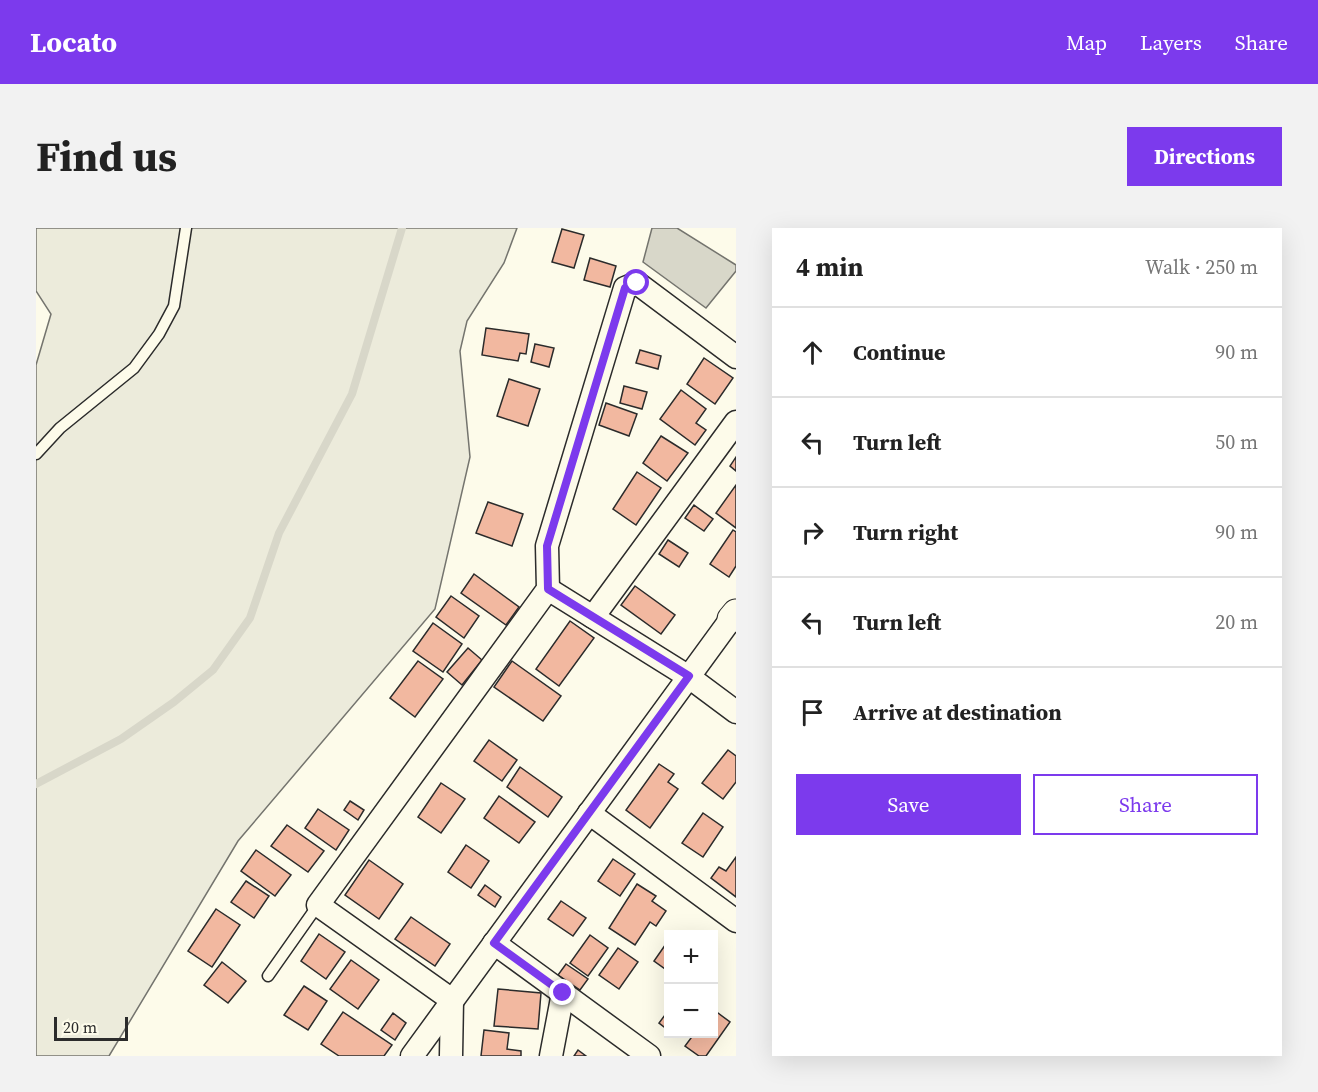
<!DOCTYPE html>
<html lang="en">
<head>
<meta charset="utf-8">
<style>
	body { margin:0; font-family:"Source Serif 4",serif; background:#f2f2f2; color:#222 }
	.controls { position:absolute; right:18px; bottom:18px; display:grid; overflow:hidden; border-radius:0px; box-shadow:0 6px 24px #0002 }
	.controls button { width:54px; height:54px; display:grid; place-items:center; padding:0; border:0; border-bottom:2px solid #e0e0e0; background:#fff; color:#222; font:30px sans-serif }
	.scale { position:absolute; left:18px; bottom:15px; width:74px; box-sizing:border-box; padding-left:6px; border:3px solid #2b2b2b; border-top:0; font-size:16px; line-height:21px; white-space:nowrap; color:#2b2b2b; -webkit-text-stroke:4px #fdfbea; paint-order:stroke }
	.stop { position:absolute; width:18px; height:18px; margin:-14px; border:4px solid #7c3aed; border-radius:50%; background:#fff }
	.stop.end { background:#7c3aed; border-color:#fff; box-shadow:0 2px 6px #0008 }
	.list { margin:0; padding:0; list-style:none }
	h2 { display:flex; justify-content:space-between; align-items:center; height:78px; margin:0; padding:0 24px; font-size:26px }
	h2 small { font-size:20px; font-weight:400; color:#767676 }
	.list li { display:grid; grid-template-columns:39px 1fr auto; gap:18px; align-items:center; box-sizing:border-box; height:90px; padding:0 24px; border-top:2px solid #e0e0e0 }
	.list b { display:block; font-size:22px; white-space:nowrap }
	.list em { font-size:20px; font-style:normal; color:#767676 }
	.actions { display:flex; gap:12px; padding:18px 24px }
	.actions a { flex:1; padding:14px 0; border:2px solid #7c3aed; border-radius:0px; text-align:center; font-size:21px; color:#7c3aed }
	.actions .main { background:#7c3aed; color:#fff }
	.icon { flex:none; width:33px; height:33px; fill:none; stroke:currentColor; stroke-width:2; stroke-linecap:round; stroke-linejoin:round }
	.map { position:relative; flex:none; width:700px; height:828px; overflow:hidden; border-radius:0px }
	header { display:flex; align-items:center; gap:36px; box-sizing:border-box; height:84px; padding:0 30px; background:#7c3aed; color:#fff }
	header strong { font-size:28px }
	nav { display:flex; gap:33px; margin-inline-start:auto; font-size:21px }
	.intro { display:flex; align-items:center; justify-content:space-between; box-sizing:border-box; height:144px; padding:0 36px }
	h1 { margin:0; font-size:42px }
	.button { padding:15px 27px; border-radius:0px; background:#7c3aed; color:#fff; font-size:21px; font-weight:700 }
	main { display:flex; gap:36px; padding:0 36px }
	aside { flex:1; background:#fff; border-radius:0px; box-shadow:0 6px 24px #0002 }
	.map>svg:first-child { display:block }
</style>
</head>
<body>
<header>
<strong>Locato</strong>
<nav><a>Map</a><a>Layers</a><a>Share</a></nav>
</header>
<div class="intro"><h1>Find us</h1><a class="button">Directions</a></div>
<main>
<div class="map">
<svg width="700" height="828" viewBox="0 0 700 828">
	<rect width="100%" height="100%" fill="#fdfbea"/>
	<path fill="#ecebdb" stroke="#74746e" stroke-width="1.5" d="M0,0H481L468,35L431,93L424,123L434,229L399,381L202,613L73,828H0V137L15,86L0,63Z"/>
	<path fill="#d8d7c9" stroke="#74746e" stroke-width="1.5" d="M616,0H641L700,37V43L670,80L607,34Z"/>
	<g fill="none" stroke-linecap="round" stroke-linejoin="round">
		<path stroke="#d8d7c9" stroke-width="8" d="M0,556L85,511L138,474L177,442L214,390L243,305L316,166L366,0"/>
	</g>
	<g fill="#f2b8a0" stroke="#2b2b2b" stroke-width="1.5">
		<path d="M526,1L548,7L538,40L516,34Z"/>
		<path d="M554,30L580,38L574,59L548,52Z"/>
		<path d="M450,100L493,106L490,126L484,125L482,133L446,127Z"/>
		<path d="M499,116L518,120L513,139L495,134Z"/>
		<path d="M604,122L625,128L622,141L600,135Z"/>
		<path d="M668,130L697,150L679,176L651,156Z"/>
		<path d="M473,151L504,161L492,198L461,188Z"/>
		<path d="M588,158L611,164L606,181L584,175Z"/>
		<path d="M645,162L670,181L660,195L670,202L659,217L624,191Z"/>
		<path d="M570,175L601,186L593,208L563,197Z"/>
		<path d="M625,208L652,225L631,253L607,235Z"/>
		<path d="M700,229V243L694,238Z"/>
		<path d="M601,244L625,260L600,297L577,281Z"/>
		<path d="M700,257V300L680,285Z"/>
		<path d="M452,274L487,286L476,318L440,305Z"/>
		<path d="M658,277L677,291L668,303L649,290Z"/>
		<path d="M697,302L700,304V338L693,349L674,336Z"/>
		<path d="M632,312L652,325L643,339L623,326Z"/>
		<path d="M438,346L483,379L470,397L425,365Z"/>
		<path d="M599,358L639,387L625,406L585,377Z"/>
		<path d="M415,368L443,388L428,410L400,389Z"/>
		<path d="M534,393L558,410L523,458L500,441Z"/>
		<path d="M397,395L426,416L407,444L377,423Z"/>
		<path d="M432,420L446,432L426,457L411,444Z"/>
		<path d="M382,433L407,451L379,489L354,470Z"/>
		<path d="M476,433L525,468L507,493L458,459Z"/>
		<path d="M453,512L481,532L466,553L438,533Z"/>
		<path d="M692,522L700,528V554L687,571L666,555Z"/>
		<path d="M623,536L638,546L632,554L642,561L614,600L590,582Z"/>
		<path d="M484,539L526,569L512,589L471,559Z"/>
		<path d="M405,555L429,571L405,605L382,589Z"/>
		<path d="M463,568L499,594L483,615L448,590Z"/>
		<path d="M314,573L328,582L322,592L308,582Z"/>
		<path d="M282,581L313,602L300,622L269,600Z"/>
		<path d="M667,585L687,599L667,629L646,615Z"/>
		<path d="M251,597L288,623L272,644L235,618Z"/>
		<path d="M430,617L453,633L435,660L412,644Z"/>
		<path d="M220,622L255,647L239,668L205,643Z"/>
		<path d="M700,629V669L675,650L683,639L690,643Z"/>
		<path d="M577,631L599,646L584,668L562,653Z"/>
		<path d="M333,632L367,656L343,691L309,667Z"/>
		<path d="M210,653L233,668L218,690L195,674Z"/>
		<path d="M601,656L620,668L616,673L630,683L620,698L614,694L599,717L573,700Z"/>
		<path d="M449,657L465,669L459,679L442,667Z"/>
		<path d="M525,673L550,690L537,708L512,691Z"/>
		<path d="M180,681L204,697L176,739L152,723Z"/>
		<path d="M375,689L414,716L399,738L359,711Z"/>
		<path d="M283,706L309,724L290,751L265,733Z"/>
		<path d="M554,707L572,720L552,748L534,735Z"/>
		<path d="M632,713V743L618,733Z"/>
		<path d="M582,720L602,734L583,761L563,747Z"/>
		<path d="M315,732L343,752L322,781L294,761Z"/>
		<path d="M186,734L210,753L192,775L168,757Z"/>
		<path d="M530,736L552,751L544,762L522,747Z"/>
		<path d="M268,758L291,773L272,802L248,787Z"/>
		<path d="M462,761L505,765L502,801L458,798Z"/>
		<path d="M678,782L694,794L670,828H663L649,818L658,806H678Z"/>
		<path d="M632,783V802L623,795Z"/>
		<path d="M307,784L356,817L348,828H303L285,816Z"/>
		<path d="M357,785L370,795L359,812L345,802Z"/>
		<path d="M448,802L473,805L471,821L485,823V828H445Z"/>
		<path d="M542,822L550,828H538Z"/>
	</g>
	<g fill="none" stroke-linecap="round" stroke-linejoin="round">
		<g stroke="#2b2b2b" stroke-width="13">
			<g id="service">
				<path d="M0,226L24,200L98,140L123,106L138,78L150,0"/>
				<path d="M232,748L282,677"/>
			</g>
		</g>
		<g stroke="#2b2b2b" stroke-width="25">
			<g id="minor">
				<path d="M512,361L653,449L700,484"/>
				<path d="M557,389L700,194"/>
				<path d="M553,585L700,693"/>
				<path d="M458,715L613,828"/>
				<path d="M376,828L695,391"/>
				<path d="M415,828L416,772L282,677L512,361L511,318L589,60L601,55L700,129"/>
				<path d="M515,828L527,765"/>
			</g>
		</g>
		<g stroke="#2b2b2b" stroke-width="29">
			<path id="tertiary" d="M695,391L700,385"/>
		</g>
		<use href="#service" stroke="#fdfbea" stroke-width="10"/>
		<use href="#minor" stroke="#fdfbea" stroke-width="22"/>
		<use href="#tertiary" stroke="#fdfbea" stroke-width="27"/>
	</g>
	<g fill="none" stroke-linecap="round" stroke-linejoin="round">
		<path stroke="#7c3aed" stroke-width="8" d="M527,765L458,715L653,448L512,361L511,318L589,60L601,55"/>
	</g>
</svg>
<div class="controls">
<button>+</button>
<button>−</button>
</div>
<div class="scale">20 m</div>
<div class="stop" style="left:601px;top:55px"></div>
<div class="stop end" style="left:527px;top:765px"></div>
</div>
<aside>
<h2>4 min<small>Walk · 250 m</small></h2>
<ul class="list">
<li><svg class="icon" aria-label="ahead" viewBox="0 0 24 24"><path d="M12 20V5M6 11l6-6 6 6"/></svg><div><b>Continue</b></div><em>90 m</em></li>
<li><svg class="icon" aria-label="left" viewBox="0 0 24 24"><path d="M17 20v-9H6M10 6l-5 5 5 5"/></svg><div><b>Turn left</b></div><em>50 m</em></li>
<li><svg class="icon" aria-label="right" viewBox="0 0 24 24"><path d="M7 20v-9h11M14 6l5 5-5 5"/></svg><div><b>Turn right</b></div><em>90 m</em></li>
<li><svg class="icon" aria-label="left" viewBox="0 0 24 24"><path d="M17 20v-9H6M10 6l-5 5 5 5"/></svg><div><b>Turn left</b></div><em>20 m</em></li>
<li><svg class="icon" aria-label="arrive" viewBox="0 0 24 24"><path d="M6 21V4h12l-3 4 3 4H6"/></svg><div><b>Arrive at destination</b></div></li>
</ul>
<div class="actions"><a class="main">Save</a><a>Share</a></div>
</aside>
</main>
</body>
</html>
